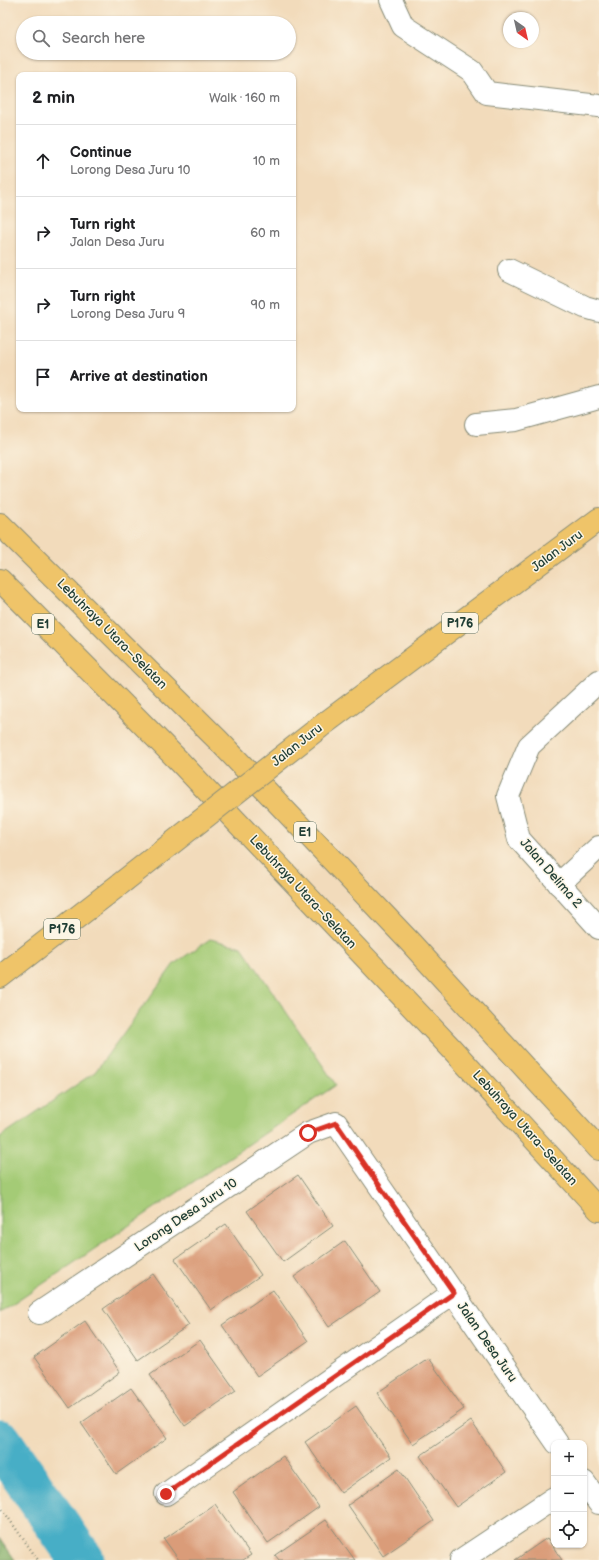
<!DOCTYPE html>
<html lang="en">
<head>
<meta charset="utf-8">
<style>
	body { margin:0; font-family:"Balsamiq Sans",sans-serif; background:#f6f6f6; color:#202124 }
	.controls { position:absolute; right:12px; bottom:12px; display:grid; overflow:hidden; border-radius:8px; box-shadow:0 1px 3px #0004 }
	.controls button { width:36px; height:36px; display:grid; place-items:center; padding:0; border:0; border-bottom:1px solid #e0e0e0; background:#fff; color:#202124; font:20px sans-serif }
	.compass { position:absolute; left:503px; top:12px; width:36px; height:36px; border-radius:50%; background:#fff; box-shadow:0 1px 3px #0004; rotate:146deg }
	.stop { position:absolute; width:12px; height:12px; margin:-9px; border:3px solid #d93025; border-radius:50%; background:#fff }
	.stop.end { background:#d93025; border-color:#fff; box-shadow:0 1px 4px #0008 }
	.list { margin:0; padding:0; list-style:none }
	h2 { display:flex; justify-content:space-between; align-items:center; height:52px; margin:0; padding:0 16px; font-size:17px }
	h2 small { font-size:13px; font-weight:400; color:#757577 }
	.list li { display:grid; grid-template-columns:26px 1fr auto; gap:12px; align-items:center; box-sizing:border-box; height:72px; padding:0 16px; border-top:1px solid #e0e0e0 }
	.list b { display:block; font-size:15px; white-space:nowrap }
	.list p { margin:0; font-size:13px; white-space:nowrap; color:#757577 }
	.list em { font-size:13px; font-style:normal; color:#757577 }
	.icon { flex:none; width:22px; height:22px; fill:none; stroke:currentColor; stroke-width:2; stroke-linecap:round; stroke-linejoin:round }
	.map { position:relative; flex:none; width:599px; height:1560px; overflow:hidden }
	.search { position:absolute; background:#fff; box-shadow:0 1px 3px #0004; left:16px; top:16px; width:280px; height:44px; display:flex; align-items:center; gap:10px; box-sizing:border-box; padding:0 14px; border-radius:22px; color:#757577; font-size:15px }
	.panel { position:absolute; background:#fff; box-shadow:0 1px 3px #0004; left:16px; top:72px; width:280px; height:340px; border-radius:8px }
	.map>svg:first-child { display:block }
</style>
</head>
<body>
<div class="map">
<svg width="599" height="1560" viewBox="0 0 599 1560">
	<rect width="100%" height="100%" fill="#fcf5e5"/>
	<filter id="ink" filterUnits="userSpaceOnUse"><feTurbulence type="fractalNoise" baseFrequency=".025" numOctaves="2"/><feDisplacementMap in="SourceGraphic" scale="8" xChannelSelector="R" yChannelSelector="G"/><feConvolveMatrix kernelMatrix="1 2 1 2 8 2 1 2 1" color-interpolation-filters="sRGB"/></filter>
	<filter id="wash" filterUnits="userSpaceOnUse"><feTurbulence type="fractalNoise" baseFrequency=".012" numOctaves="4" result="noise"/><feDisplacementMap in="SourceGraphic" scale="16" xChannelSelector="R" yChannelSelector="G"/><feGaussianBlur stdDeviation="0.9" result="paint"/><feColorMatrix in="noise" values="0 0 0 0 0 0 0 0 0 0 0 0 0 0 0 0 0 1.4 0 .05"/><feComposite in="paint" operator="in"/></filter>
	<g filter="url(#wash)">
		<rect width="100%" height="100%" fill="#f2dbbb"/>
		<path fill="#a4cb76" stroke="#628455" d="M210,939L242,947L336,1085L0,1313V1137L95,1072L174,964Z"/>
		<path fill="#83af67" stroke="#51764e" d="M0,1538L15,1560H0Z"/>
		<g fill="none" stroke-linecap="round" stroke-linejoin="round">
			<path stroke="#46aec6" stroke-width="45" d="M0,1442L82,1560"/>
		</g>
		<g id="blocks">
			<g fill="#da9c79">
				<path d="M298,1175L333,1226L283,1262L247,1211Z"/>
				<path d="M226,1224L261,1275L211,1310L175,1259Z"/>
				<path d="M345,1241L380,1292L329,1327L294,1277Z"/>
				<path d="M153,1274L189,1325L138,1360L103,1309Z"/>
				<path d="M273,1290L308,1341L257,1376L222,1325Z"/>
				<path d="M85,1321L120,1372L70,1408L34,1357Z"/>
				<path d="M200,1340L236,1391L185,1426L150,1375Z"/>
				<path d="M428,1358L464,1409L413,1444L377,1393Z"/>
				<path d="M131,1388L167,1438L116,1474L81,1423Z"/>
				<path d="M356,1406L391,1457L341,1493L305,1442Z"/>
				<path d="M471,1421L506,1472L456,1507L420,1456Z"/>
				<path d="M283,1456L319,1507L268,1543L233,1492Z"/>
				<path d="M399,1469L434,1521L383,1556L348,1505Z"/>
				<path d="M215,1504L251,1555L243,1560H179L164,1539Z"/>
				<path d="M326,1520L355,1560H279L275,1555Z"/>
				<path d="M547,1538L562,1560H515Z"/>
			</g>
		</g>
	</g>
	<g filter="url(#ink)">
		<use href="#blocks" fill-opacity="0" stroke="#888c78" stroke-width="1"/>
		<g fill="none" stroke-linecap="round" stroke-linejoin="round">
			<g stroke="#888c78" stroke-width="24">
				<g id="minor">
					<path d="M391,0L403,26L472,71L487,93L599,106"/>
					<path d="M509,270L585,307L599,311"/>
					<path d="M476,424L516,420L599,397"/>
					<path d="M599,681L529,746L508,796L519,839L599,928"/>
					<path d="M559,884L599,847"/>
					<path d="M39,1313L308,1133L336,1123L557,1443"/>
					<path d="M584,1482L599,1503"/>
					<path d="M166,1494L453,1293"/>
					<path d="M461,1560L554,1498"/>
				</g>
			</g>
			<g stroke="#888c78" stroke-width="24">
				<g id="major">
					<path d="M320,727L599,519"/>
					<path d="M0,977L124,881"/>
				</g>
			</g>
			<g stroke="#888c78" stroke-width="24">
				<g id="highway">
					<path d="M0,524L218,740L409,941L599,1149"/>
					<path d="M0,580L180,762L451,1048L599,1210"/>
				</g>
			</g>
			<path stroke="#888c78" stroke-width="2.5" stroke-dasharray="1 3" stroke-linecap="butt" d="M0,1506L38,1560"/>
			<use href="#minor" stroke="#fff" stroke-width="22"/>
			<use href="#major" stroke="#efc469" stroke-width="22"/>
			<use href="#highway" stroke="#efc469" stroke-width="22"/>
			<g stroke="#888c78" stroke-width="24" stroke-linecap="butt">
				<path id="major-bridge" d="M124,881L320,727"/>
			</g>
			<use href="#major-bridge" stroke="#efc469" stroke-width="22"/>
		</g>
	</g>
	<g fill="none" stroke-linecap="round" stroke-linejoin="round" filter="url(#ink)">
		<path stroke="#d93025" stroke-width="5" d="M166,1494L454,1293L336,1123L308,1133"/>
	</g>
	<g text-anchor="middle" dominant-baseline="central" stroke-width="3" stroke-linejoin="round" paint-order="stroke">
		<g fill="#fcf5e5" stroke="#617469" stroke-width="1">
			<rect x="442" y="613" width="36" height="20" rx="3"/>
			<rect x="32" y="614" width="22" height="20" rx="3"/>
			<rect x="294" y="822" width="22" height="20" rx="3"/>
			<rect x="44" y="919" width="36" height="20" rx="3"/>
		</g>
		<g font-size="12" font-weight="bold" fill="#1f3d34">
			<text x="460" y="623">P176</text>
			<text x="43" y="624">E1</text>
			<text x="305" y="832">E1</text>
			<text x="62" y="929">P176</text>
		</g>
		<g font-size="13" fill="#1f3d34" stroke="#fcf5e5">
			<text transform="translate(557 551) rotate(-37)">Jalan Juru</text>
			<text transform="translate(112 634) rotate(45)">Lebuhraya Utara–Selatan</text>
			<text transform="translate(297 745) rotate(-38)">Jalan Juru</text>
			<text transform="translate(551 873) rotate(49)">Jalan Delima 2</text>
			<text transform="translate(303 892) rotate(47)">Lebuhraya Utara–Selatan</text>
			<text transform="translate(525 1128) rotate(48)">Lebuhraya Utara–Selatan</text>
			<text transform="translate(186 1215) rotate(-34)">Lorong Desa Juru 10</text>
			<text transform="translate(487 1342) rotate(55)">Jalan Desa Juru</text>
		</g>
	</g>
</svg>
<div class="controls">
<button>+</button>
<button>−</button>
<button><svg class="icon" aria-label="locate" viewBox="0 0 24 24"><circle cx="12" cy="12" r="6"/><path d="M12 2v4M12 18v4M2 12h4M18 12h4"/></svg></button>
</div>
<svg class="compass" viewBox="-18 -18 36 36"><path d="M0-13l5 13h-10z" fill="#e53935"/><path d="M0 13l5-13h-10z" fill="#757577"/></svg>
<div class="stop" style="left:308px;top:1133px"></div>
<div class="stop end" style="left:166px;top:1494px"></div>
<div class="search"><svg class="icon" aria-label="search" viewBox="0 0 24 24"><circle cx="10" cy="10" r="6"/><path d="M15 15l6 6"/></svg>Search here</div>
<section class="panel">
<h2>2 min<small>Walk · 160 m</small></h2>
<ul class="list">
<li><svg class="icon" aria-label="ahead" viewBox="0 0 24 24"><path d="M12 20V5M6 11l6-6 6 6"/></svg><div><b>Continue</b><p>Lorong Desa Juru 10</p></div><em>10 m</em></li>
<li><svg class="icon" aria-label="right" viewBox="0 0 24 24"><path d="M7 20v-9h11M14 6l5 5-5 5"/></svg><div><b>Turn right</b><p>Jalan Desa Juru</p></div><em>60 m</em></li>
<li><svg class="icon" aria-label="right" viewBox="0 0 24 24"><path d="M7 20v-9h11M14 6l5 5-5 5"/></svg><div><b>Turn right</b><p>Lorong Desa Juru 9</p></div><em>90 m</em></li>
<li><svg class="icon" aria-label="arrive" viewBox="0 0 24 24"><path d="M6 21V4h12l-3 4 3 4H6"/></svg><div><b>Arrive at destination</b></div></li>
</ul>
</section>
</div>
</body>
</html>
